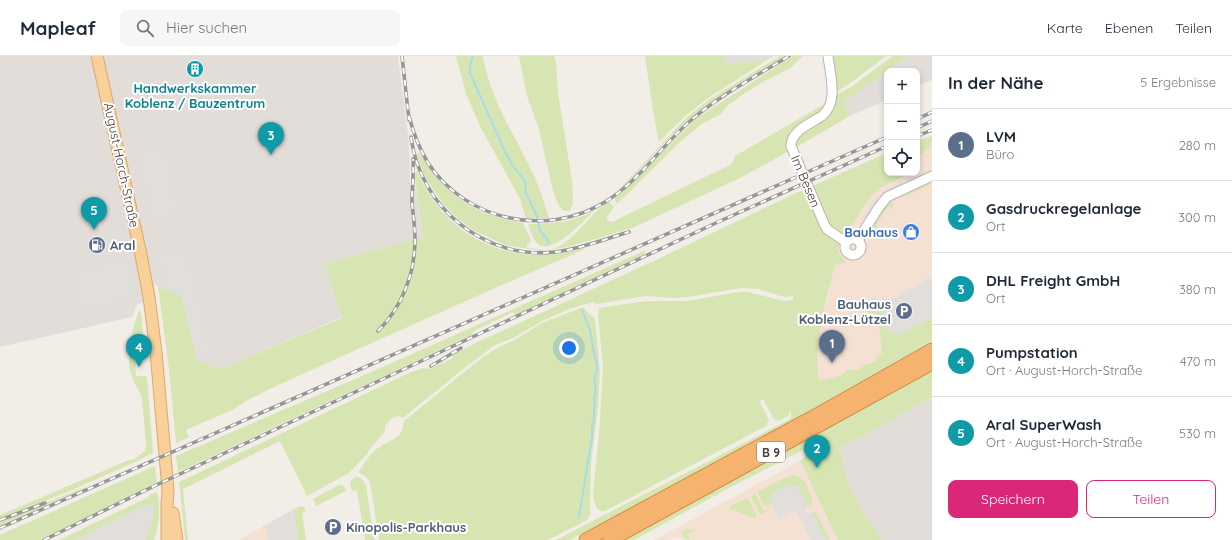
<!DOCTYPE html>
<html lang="de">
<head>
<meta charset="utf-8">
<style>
	body { margin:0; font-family:Quicksand,sans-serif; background:#f6f6f7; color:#1f2937 }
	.controls { position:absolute; right:12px; top:12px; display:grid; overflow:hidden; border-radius:8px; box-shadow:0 2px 6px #0003 }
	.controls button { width:36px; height:36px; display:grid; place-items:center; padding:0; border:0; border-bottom:1px solid #e0e1e3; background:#fff; color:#1f2937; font:20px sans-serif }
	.you { position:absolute; left:569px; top:292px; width:14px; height:14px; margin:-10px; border:3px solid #fff; border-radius:50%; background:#1a73e8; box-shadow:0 0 0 6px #1a73e833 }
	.badge { display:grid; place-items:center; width:26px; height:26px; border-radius:50%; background:#db2777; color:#fff; font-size:13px; font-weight:700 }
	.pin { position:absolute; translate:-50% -33px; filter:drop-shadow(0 1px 2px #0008) }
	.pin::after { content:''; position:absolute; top:21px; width:14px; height:12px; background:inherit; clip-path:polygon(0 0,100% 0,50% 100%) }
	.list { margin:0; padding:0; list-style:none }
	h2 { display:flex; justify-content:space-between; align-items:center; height:52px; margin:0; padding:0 16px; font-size:17px }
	h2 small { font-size:13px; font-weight:400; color:#747a83 }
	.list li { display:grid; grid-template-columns:26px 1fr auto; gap:12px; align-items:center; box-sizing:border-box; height:72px; padding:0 16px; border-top:1px solid #e0e1e3 }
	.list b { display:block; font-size:15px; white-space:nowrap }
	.list p { margin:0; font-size:13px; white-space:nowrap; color:#747a83 }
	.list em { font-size:13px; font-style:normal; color:#747a83 }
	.actions { display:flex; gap:8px; padding:12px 16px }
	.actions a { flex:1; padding:9px 0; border:1px solid #db2777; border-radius:8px; text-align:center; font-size:14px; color:#db2777 }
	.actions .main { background:#db2777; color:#fff }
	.icon { flex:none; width:22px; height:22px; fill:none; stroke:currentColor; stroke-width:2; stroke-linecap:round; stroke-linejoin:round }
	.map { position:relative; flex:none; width:932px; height:484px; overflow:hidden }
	header { display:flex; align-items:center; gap:24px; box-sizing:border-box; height:56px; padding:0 20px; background:#fff; border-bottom:1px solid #e0e1e3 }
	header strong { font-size:19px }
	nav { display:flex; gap:22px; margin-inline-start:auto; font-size:14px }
	.search { width:280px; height:36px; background:#f6f6f7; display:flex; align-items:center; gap:10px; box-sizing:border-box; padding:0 14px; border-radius:8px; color:#747a83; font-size:15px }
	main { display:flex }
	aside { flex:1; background:#fff }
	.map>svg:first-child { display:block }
</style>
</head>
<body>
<header>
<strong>Mapleaf</strong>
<div class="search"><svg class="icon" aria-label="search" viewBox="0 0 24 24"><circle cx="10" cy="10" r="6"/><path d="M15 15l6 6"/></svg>Hier suchen</div>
<nav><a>Karte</a><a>Ebenen</a><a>Teilen</a></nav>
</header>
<main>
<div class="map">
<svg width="932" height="484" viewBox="0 0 932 484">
	<rect width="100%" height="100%" fill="#f3ede7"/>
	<g fill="#f4e1d4" fill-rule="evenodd">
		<path d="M932,87V280L875,306L861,309L860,313L846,314V317L842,319L819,325L816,304L820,267L835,209L840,199L837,192L871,140L880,132L908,117H917V99L923,97V95L931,91L930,89Z"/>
		<path d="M800,405L838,484H830L817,458L813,457L826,484H690L687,478L695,474L691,472V474L690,475L689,473L681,477L687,484H682L677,481L670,484H654ZM788,420L803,423L813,444L758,436ZM755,437L764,455L770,453L760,459L751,441V439ZM744,442L749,444L757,460L754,462L729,453L730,450Z"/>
		<path d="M296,452L294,455L298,484H239Z"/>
	</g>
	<g fill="#e2ddd9">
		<path d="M0,0H398L409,87L410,127L415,128L423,181L325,208L342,261L220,313L197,305L185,248L166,233L154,228L155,244L137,248L132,261L0,291Z"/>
		<path d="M725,0H774L767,4L726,8Z"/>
		<path d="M905,0H932V24L917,30V15H887V44L850,60L844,46L876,22L902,4Z"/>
		<path d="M932,342V484H882L859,449L848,429L840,392Z"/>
	</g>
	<g fill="#d6e5b2">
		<path d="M456,0H483C490,45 518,84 536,124C541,136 545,150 549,162H526L520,143L480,70L466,38Z"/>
		<path d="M519,0H554L556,7L558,37L572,125L573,149L569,155H564L559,150L553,134L538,70L527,40Z"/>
		<path d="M645,0H725L726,8L767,4L708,42L685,60L659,86L653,55Z"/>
		<path d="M780,0H786C750,23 712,43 680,72C657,92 640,118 616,137L686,62L710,43Z"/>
		<path d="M793,0H803L789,13L761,27L742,39L726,51L721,58L703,67L680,86L617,148L614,143L697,62Z"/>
		<path d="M831,0H886L849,28L836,36Z"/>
		<path d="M893,0H905L902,4L844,46L850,60L795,92V85L836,39L851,31Z"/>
		<path d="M828,46L825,53L793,76L789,95L740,122L632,172L568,191L541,195L505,189L473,174L458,163L444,149L432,132L424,119L419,106L417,97C425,100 430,114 436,121C458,148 489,162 523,167L531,184L529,188H527V192C534,192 541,195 548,194C571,191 591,157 608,145L614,151L607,161V164L611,166L616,164L732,108L735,100Z"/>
		<path d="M932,80L931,91L923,95L924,97L917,99V85Z"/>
		<path d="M887,97V117L908,118L880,132L871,140L837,192L840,199L846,206L835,209C825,247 813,285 819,325L842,319V317H846V314L860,313L861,309L875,306L877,299L882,298L878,258H868L867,250L885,259L887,261L883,263L890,278L896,275L899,279L932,261V285L793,365L570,484H556L788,364L791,361V355L788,360L778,365L773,362L763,343L759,345L769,364L766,370L605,455H601L597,453L593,442L594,427L600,366L603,310L598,259L599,252L646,245H688L739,236H748L784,245L793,244V239L788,241L780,240L758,233L741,232L688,241L676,242L645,240L597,248L593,246L572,252L544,264L513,282L495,289L468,309L403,362L399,360L392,362L385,370V375L369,394L367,398L349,417L307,440L280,385L183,433L188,484H185L179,426L409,317L423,312L430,313L453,302L452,299L478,286L660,202L792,139Z"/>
		<path d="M416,115H417C447,184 512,213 584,192L585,193L486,236L278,329L246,345L234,353L186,374L189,381L176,387L169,313L158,230L182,240L197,305L220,313L342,262L325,208L423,181L415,123Z"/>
		<path d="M932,125V128L903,141L902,139Z"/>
		<path d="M891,144L894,153L889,150L876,169L878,173L867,179V176L887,147Z"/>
		<path d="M594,155C584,164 552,200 538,188C533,184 530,174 528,168C551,168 573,166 594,155Z"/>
		<path d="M644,195L645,198L515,260L513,256L474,275L472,279L178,416L176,400L353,324Z"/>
		<path d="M584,251C586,257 591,258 595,263L600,315L598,350L591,408L590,459L587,464L548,484H379L370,426L365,420L358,416C364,409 370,397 378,392C392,382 402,385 404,365L483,301L497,292L513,285L542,267Z"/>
		<path d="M139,255L141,256L144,292V294L134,298L136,320H147L153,397L144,401V402L72,434L0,463V459L129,404H133L145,395L146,389L142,343C140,335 134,328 132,320C130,316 129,312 129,308C128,297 134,265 139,255Z"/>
		<path d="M932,314V342L840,392L848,429L859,449L882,484H838L800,405L806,399L803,394L727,433L634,484H620Z"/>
		<path d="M155,410L157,427L41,484H0V479Z"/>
		<path d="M794,419C805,420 809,435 813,444L812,448L804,452L803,451L807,449L797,430L771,438L773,441L769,444L771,448L764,450L757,436L784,422Z"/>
		<path d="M356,420L362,423L366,430L374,484H365L357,434L352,435L350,426Z"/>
		<path d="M339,429L344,430L346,435L316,450L313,443Z"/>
		<path d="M85,431V432L77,436L0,470V466Z"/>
		<path d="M157,436C161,451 159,469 154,484H145L151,470L154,456L149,448L75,484H59L149,441V439Z"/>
		<path d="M755,437L764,455L771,453L760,459L751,441Z"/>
		<path d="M746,442L749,444L757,460L754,462L729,453L730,450Z"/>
		<path d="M301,450L304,451L306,455L302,457L306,484H298L294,455L296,452Z"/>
		<path d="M815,456H816L830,484H826L812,457Z"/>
		<path d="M689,472L690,475L691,474L690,472L696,474L687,478L690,484H687L681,477Z"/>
	</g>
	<g fill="#e1dedc">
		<path d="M164,87L178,151L172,153L174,163L152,168L137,98L141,97L140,93Z"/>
		<path d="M926,114L928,119L908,128L906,123Z"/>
		<path d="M902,125L904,129L884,140L881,136Z"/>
		<path d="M875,142L879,145L867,164L863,161Z"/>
		<path d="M186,191L212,301L197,303L182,240L166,233L156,196Z"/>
		<path d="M127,203L136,243L82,255L72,214Z"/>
		<path d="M932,221V261L899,279L896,275L891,278L883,263L887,261L885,259L867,250L875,241L881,244L889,245Z"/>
		<path d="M791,427L793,432L797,430L807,449L804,452H805L808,459L812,457L826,484H811L796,454L779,463L769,444L773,441L771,438Z"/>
		<path d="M149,448L152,450L154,456L151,470L145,484H75Z"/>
		<path d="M296,452L294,455L298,484H268L267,475L265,472L262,471Z"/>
	</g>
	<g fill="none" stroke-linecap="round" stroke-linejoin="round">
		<g stroke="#a7dbec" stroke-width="2">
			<path d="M473,0L470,9V17L505,96L513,110L525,125L526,137L537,161L540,175L547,183L549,188"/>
			<path d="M579,461L592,382V371L594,363V351L595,347L594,343L596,333L594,323L597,315V307L595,302L590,274L582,254"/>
		</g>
		<g stroke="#beb4aa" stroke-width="11">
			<g id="minor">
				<path d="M828,0C830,19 839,46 822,60C811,67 791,75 791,90L825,170L828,174L846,186"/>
				<circle cx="853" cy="191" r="8"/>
				<path d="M858,184L879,151L887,141L932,120"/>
			</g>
		</g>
		<g stroke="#dda86b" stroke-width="13">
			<g id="major">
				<path d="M97,0L140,194L149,241L156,296L168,434L167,449V484"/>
				<path d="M173,457L177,484"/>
			</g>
		</g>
		<g stroke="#d5863f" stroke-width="15">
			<g id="highway">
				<path d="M586,484L819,358L932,294"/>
				<path d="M610,484L932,307"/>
			</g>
		</g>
		<use href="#minor" stroke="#fff" stroke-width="9"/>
		<use href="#major" stroke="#f9cf9a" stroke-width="11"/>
		<use href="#highway" stroke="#f6b36f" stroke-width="13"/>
		<g stroke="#969696" stroke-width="3.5">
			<g id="rail">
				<path d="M402,0L409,64"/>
				<path d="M409,60C413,76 419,92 428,107C466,165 546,182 605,146C638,126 660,92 688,67C718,40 755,21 789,0"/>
				<path d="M917,63L932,56"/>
				<path d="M917,72L932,65"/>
				<path d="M917,80L932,74"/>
				<path d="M411,81C420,152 485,204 555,196C580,193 605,183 629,176"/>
				<path d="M378,275C402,251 415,218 415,183C415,171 413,159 412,146C412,132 414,118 413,103"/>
				<path d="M431,310L461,292"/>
				<path d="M0,464L45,447"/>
				<path d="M0,472L887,81"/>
				<path d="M44,484L148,433L718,166L887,90"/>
			</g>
		</g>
		<use href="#rail" stroke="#fff" stroke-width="2" stroke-dasharray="6" stroke-linecap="butt"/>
	</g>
	<defs>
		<g id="building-disc" transform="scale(0.9)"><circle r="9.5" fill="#0f9aa8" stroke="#fff"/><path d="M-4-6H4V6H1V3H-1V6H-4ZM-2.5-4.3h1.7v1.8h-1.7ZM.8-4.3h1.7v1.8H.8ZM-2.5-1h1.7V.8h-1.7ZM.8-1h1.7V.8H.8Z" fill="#fff"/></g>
		<g id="shop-disc" transform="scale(0.9)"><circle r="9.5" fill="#3f7fe0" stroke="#fff"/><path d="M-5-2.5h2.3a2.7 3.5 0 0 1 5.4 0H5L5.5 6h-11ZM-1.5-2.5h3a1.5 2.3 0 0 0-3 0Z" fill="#fff"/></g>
		<g id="fuel-disc" transform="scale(0.9)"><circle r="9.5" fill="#5c6f8a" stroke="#fff"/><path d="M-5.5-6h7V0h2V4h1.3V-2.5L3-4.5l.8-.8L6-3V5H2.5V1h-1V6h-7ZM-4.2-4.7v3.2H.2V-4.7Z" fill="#fff"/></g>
		<g id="parking-disc" transform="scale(0.9)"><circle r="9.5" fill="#5c6f8a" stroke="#fff"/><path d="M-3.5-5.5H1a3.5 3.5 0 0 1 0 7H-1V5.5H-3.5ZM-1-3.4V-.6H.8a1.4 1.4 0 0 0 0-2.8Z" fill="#fff"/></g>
	</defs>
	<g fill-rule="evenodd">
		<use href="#building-disc" x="195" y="13"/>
		<use href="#shop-disc" x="911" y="176"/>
		<use href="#fuel-disc" x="97" y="189"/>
		<use href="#parking-disc" x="904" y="255"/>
		<use href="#parking-disc" x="333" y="471"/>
	</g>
	<g text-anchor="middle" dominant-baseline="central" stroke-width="4" stroke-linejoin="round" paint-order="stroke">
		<rect fill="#fff" stroke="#7e7773" stroke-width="1" x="757" y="386" width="28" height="20" rx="3"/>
		<g font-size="12" font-weight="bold" fill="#463d37">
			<text x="771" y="396">B 9</text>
		</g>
		<g font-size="13" font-weight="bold" fill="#0d838f" stroke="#fff">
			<text x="195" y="32">Handwerkskammer<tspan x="195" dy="15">Koblenz / Bauzentrum</tspan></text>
		</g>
		<g font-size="13" fill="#463d37" stroke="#fff">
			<text transform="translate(122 109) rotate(78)">August-Horch-Straße</text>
			<text transform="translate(806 125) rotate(67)">Im Besen</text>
		</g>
		<g font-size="13" font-weight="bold" fill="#366cbe" stroke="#fff" text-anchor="end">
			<text x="898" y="176">Bauhaus</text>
		</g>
		<g font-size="13" font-weight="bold" fill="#4e5e75" stroke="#fff" text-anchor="start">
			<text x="110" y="189">Aral</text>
			<text x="891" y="248" text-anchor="end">Bauhaus<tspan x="891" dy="15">Koblenz-Lützel</tspan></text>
			<text x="346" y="471">Kinopolis-Parkhaus</text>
		</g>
	</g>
</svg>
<div class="controls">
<button>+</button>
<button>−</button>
<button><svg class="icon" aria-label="locate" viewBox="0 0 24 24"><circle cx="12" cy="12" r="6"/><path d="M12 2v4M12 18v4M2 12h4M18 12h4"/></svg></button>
</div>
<div class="you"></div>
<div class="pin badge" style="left:832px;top:307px;background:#5c6f8a">1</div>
<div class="pin badge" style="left:817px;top:412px;background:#0f9aa8">2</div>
<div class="pin badge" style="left:271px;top:99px;background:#0f9aa8">3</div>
<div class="pin badge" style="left:139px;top:311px;background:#0f9aa8">4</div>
<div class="pin badge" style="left:94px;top:174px;background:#0f9aa8">5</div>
</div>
<aside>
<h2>In der Nähe<small>5 Ergebnisse</small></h2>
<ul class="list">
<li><span class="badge" style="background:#5c6f8a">1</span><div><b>LVM</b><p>Büro</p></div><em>280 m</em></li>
<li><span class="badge" style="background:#0f9aa8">2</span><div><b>Gasdruckregelanlage</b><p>Ort</p></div><em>300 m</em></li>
<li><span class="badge" style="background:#0f9aa8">3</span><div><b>DHL Freight GmbH</b><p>Ort</p></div><em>380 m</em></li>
<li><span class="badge" style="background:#0f9aa8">4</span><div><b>Pumpstation</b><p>Ort · August-Horch-Straße</p></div><em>470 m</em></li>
<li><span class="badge" style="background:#0f9aa8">5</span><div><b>Aral SuperWash</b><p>Ort · August-Horch-Straße</p></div><em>530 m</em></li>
</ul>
<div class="actions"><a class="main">Speichern</a><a>Teilen</a></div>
</aside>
</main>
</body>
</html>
